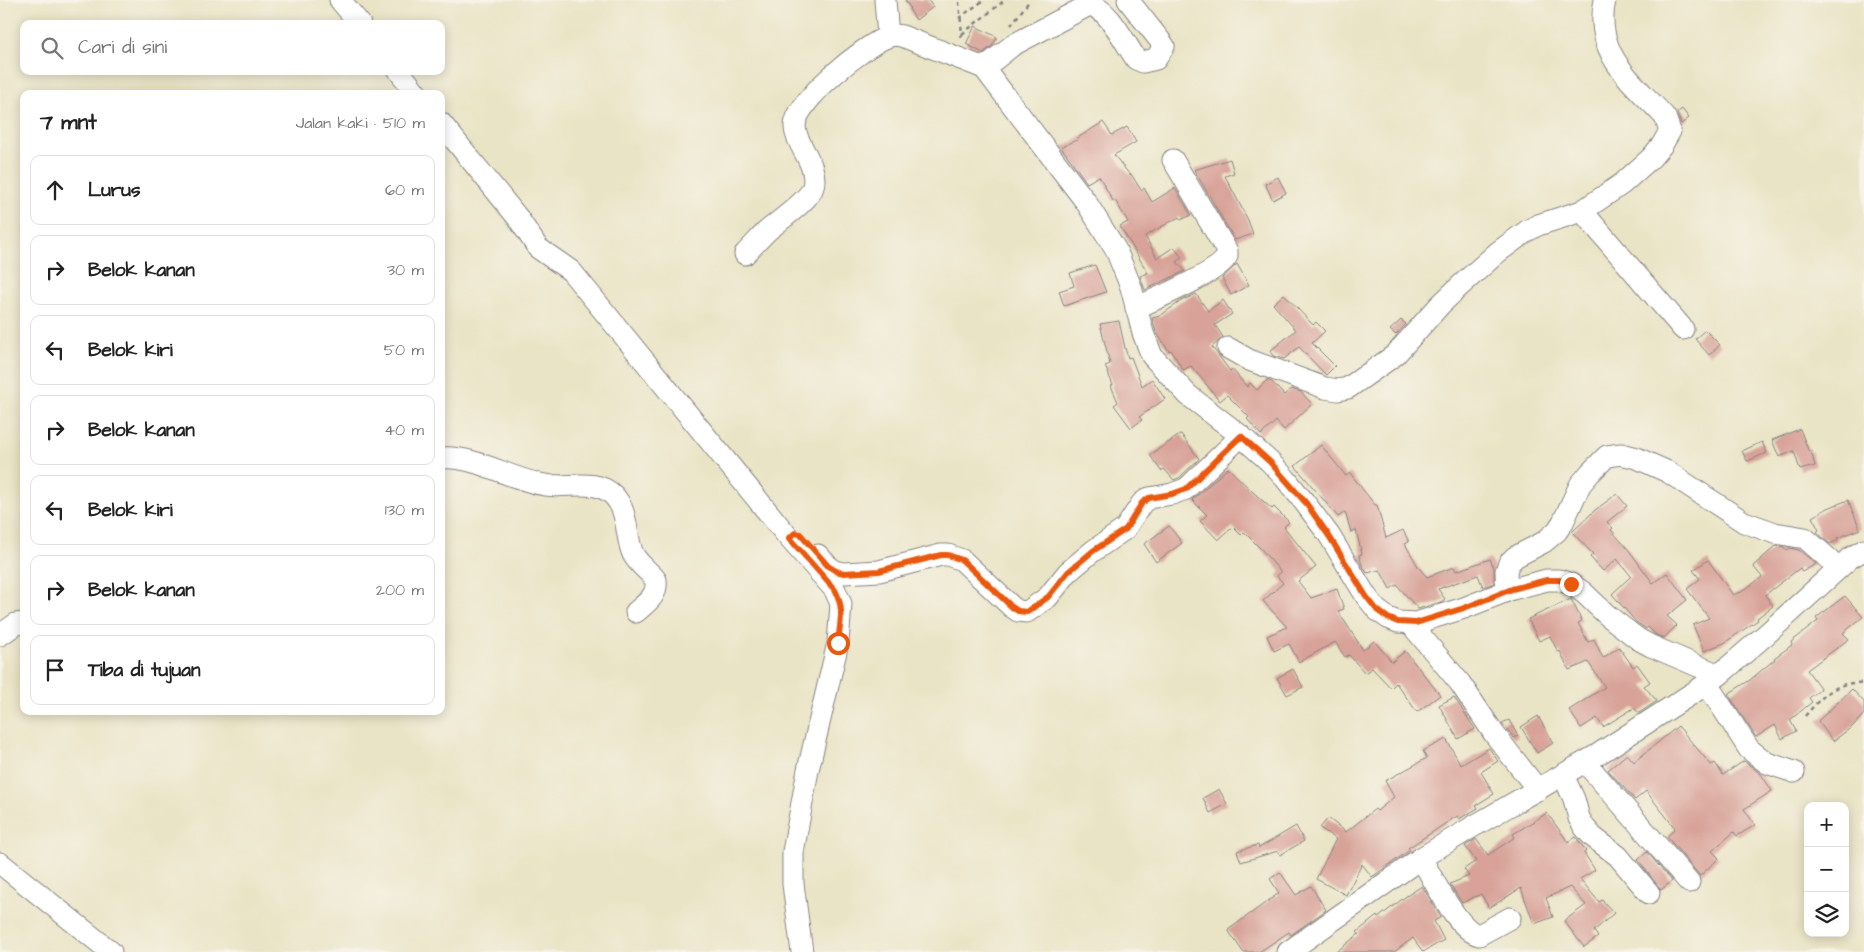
<!DOCTYPE html>
<html lang="id">
<head>
<meta charset="utf-8">
<style>
	body { margin:0; font-family:"Architects Daughter",sans-serif; background:#f2f2f2; color:#222 }
	.controls { position:absolute; right:15px; bottom:15px; display:grid; overflow:hidden; border-radius:10px; box-shadow:0 2px 12px #0003 }
	.controls button { width:45px; height:45px; display:grid; place-items:center; padding:0; border:0; border-bottom:1px solid #e0e0e0; background:#fff; color:#222; font:25px sans-serif }
	.stop { position:absolute; width:15px; height:15px; margin:-11px; border:4px solid #ea580c; border-radius:50%; background:#fff }
	.stop.end { background:#ea580c; border-color:#fff; box-shadow:0 1px 5px #0008 }
	.list { margin:0; padding:0; list-style:none }
	h2 { display:flex; justify-content:space-between; align-items:center; height:65px; margin:0; padding:0 20px; font-size:21px }
	h2 small { font-size:16px; font-weight:400; color:#767676 }
	.list li { display:grid; grid-template-columns:32px 1fr auto; gap:15px; align-items:center; box-sizing:border-box; height:70px; margin:0 10px 10px; padding:0 10px; border:1px solid #e0e0e0; border-radius:10px }
	.list b { display:block; font-size:19px; white-space:nowrap }
	.list em { font-size:16px; font-style:normal; color:#767676 }
	.icon { flex:none; width:28px; height:28px; fill:none; stroke:currentColor; stroke-width:2; stroke-linecap:round; stroke-linejoin:round }
	.map { position:relative; flex:none; width:1864px; height:952px; overflow:hidden }
	.search { position:absolute; background:#fff; box-shadow:0 2px 12px #0003; left:20px; top:20px; width:425px; height:55px; display:flex; align-items:center; gap:12px; box-sizing:border-box; padding:0 18px; border-radius:10px; color:#767676; font-size:19px }
	.panel { position:absolute; background:#fff; box-shadow:0 2px 12px #0003; left:20px; top:90px; width:425px; height:625px; border-radius:10px }
	.map>svg:first-child { display:block }
</style>
</head>
<body>
<div class="map">
<svg width="1864" height="952" viewBox="0 0 1864 952">
	<rect width="100%" height="100%" fill="#f7f3e8"/>
	<filter id="ink" filterUnits="userSpaceOnUse"><feTurbulence type="fractalNoise" baseFrequency=".02" numOctaves="2"/><feDisplacementMap in="SourceGraphic" scale="10" xChannelSelector="R" yChannelSelector="G"/><feConvolveMatrix kernelMatrix="1 2 1 2 8 2 1 2 1" color-interpolation-filters="sRGB"/></filter>
	<filter id="wash" filterUnits="userSpaceOnUse"><feTurbulence type="fractalNoise" baseFrequency=".0096" numOctaves="4" result="noise"/><feDisplacementMap in="SourceGraphic" scale="20" xChannelSelector="R" yChannelSelector="G"/><feGaussianBlur stdDeviation="1.12" result="paint"/><feColorMatrix in="noise" values="0 0 0 0 0 0 0 0 0 0 0 0 0 0 0 0 0 1.4 0 .05"/><feComposite in="paint" operator="in"/></filter>
	<g filter="url(#wash)">
		<rect width="100%" height="100%" fill="#eae4c6"/>
		<g id="blocks">
			<g fill="#d8a298">
				<path d="M905,0H928L933,7L916,20L909,9L910,8Z"/>
				<path d="M975,26L997,37L993,45L983,53L966,44Z"/>
				<path d="M1682,109L1689,118L1681,124L1677,113Z"/>
				<path d="M1103,122L1112,135L1127,127L1136,142L1114,155L1130,175L1131,174L1141,190L1144,188L1152,202L1175,188L1191,215L1181,220L1179,217L1145,236L1157,258L1174,247L1182,258L1177,262L1185,271L1145,290L1140,276L1148,273L1120,226L1128,222L1115,200L1113,201L1099,176L1087,183L1061,147L1077,140L1076,139Z"/>
				<path d="M1230,159L1234,173L1225,176L1248,220L1253,234L1235,240L1194,170Z"/>
				<path d="M1278,177L1286,193L1273,200L1265,184Z"/>
				<path d="M1237,264L1249,285L1231,295L1222,278Z"/>
				<path d="M1095,265L1106,292L1064,306L1059,291L1074,286L1070,273Z"/>
				<path d="M1196,294L1208,311L1223,300L1232,314L1215,325L1223,337L1212,347L1230,371L1232,369L1247,387L1250,383L1257,390L1267,380L1272,382L1284,395L1291,389L1301,392L1312,404L1284,430L1276,421L1261,435L1247,419L1249,417L1227,395L1220,401L1191,366L1183,370L1171,350L1169,351L1156,332L1152,318L1160,316L1181,301Z"/>
				<path d="M1284,294L1313,325L1316,322L1325,331L1312,343L1335,366L1326,375L1299,347L1284,359L1273,356L1270,351L1296,330L1273,304Z"/>
				<path d="M1401,320L1406,324L1396,335L1390,330Z"/>
				<path d="M1119,321L1125,348L1128,358L1131,357L1142,386L1152,379L1165,399L1139,417L1142,420L1131,428L1114,405L1118,402L1111,386L1113,385L1105,366L1110,364L1100,324Z"/>
				<path d="M1705,330L1720,345L1709,355L1695,339Z"/>
				<path d="M1800,429L1809,452L1811,451L1815,466L1800,470L1794,451L1779,457L1772,440Z"/>
				<path d="M1181,434L1199,459L1179,478L1174,480L1164,469L1161,471L1150,455Z"/>
				<path d="M1762,442L1767,453L1747,461L1742,451Z"/>
				<path d="M1321,445L1346,476L1350,473L1375,505H1377L1386,538L1403,530L1409,542L1405,544L1419,568L1427,577L1454,567L1456,571L1490,559L1494,569V583L1483,587L1478,575L1438,589L1445,599L1441,602L1418,609L1397,585L1390,589L1380,570L1367,573L1362,565L1359,555L1362,554L1356,530L1351,532L1345,512L1338,517L1295,466Z"/>
				<path d="M1228,468L1254,493L1272,509L1274,507L1289,522L1284,527L1316,567L1298,581L1311,598L1337,589L1344,609L1338,611L1363,650L1374,641L1392,662L1405,651L1440,695L1417,712L1396,683L1391,688L1372,668L1365,673L1349,655L1345,657L1335,642L1299,662L1289,644L1274,651L1267,636L1287,627L1263,601L1283,583L1277,576L1281,572L1261,549L1244,532L1241,535L1233,527L1218,540L1200,521L1207,515L1192,500Z"/>
				<path d="M1617,494L1627,506L1607,522L1613,528L1611,530L1628,549L1653,583L1667,573L1687,600L1667,616L1677,625L1664,638L1656,635L1648,627L1646,629L1636,622L1612,594L1631,576L1617,559L1603,571L1590,557L1593,554L1572,532L1595,510Z"/>
				<path d="M1848,500L1860,529L1837,538L1838,540L1830,544L1817,532L1819,530L1812,517L1828,508Z"/>
				<path d="M1169,526L1182,543L1156,562L1144,544Z"/>
				<path d="M1776,546L1784,547L1786,550L1790,548L1799,550L1816,564L1802,572L1800,568L1765,595L1773,606L1757,618L1758,620L1724,643L1704,651L1693,625L1709,618L1687,589L1700,579L1693,570L1708,560L1733,595L1739,592L1740,593L1762,577L1753,566Z"/>
				<path d="M1845,596L1863,617L1843,633L1849,639L1807,670L1821,689L1809,698L1812,702L1790,720L1796,731L1782,739L1775,725L1756,737L1728,694L1750,680L1775,659L1774,658L1792,645L1791,642L1818,621L1816,618Z"/>
				<path d="M1571,599L1582,621L1578,623L1588,642L1594,639L1603,658L1619,647L1633,667L1637,664L1650,682L1644,686L1657,701L1639,713L1634,708L1603,727L1597,718L1581,728L1569,710L1605,687L1588,662L1569,670L1560,651L1558,652L1550,636L1539,641L1528,619Z"/>
				<path d="M1293,669L1303,687L1287,695L1277,678Z"/>
				<path d="M1852,689L1864,702V714L1852,727L1833,741L1818,721Z"/>
				<path d="M1454,697L1475,729L1458,739L1439,705Z"/>
				<path d="M1538,716L1553,743L1537,753L1521,727Z"/>
				<path d="M1509,720L1518,736L1514,738L1502,723Z"/>
				<path d="M1678,726L1711,765L1715,763L1723,775L1744,761L1761,774L1772,791L1744,809L1755,825L1737,836L1734,832L1712,851L1719,858L1700,876L1667,837L1675,828L1646,791L1635,800L1608,770L1627,754L1634,762Z"/>
				<path d="M1446,739L1461,765L1489,748L1498,761L1481,772L1494,794L1476,805L1478,808L1459,819L1457,816L1408,848L1410,850L1372,877L1362,864L1346,895L1316,879L1336,839L1320,828L1328,818L1346,832L1375,809L1377,811L1394,797L1385,781L1427,758L1423,751Z"/>
				<path d="M1219,789L1227,804L1210,813L1203,798Z"/>
				<path d="M1547,813L1568,842L1576,837L1586,851L1584,853L1595,870L1580,879L1599,902L1602,900L1614,913L1594,931L1598,937L1584,947L1564,921L1586,905L1570,887L1546,898L1553,917L1534,924L1521,888L1489,908L1481,894L1462,903L1450,884L1469,876L1464,869L1476,861L1465,846L1476,839L1488,855L1515,837L1513,834Z"/>
				<path d="M1296,826L1304,841L1280,855L1278,851L1241,862L1237,851L1258,845L1259,848Z"/>
				<path d="M1647,852L1672,881L1661,890L1638,860Z"/>
				<path d="M1280,872L1296,895L1311,886L1326,910L1291,935L1289,932L1259,952H1243L1228,930L1279,893L1270,879Z"/>
				<path d="M1422,886L1441,917L1434,921L1444,940L1423,952L1413,938L1394,952H1336L1359,934L1357,932L1377,916L1378,918L1405,897Z"/>
			</g>
		</g>
	</g>
	<g filter="url(#ink)">
		<use href="#blocks" fill-opacity="0" stroke="#868380" stroke-width="1"/>
		<g fill="none" stroke-linecap="round" stroke-linejoin="round">
			<g stroke="#868380" stroke-width="23">
				<g id="minor">
					<path d="M340,0L360,24"/>
					<path d="M885,0L888,36"/>
					<path d="M984,68L1013,45L1089,5C1108,7 1125,43 1136,59L1143,62L1156,59L1164,46L1162,43L1128,0"/>
					<path d="M399,71L417,94"/>
					<path d="M441,123L518,218L538,248L571,271L789,538L835,590L841,604L838,643L808,770L793,852V884L802,952"/>
					<path d="M1582,211L1683,329"/>
					<path d="M745,254C752,247 759,239 766,232C777,222 809,201 813,187C819,164 795,145 795,126C796,100 864,46 887,37C892,35 897,35 902,36L984,68L1086,202L1116,250L1131,287L1143,333L1152,356L1188,395L1241,436L1270,462L1285,478L1305,503L1329,535L1366,596L1377,610L1388,618L1398,622L1416,623L1464,608L1512,589L1547,580H1559L1571,584L1584,593L1607,615L1638,639L1651,646L1719,675"/>
					<path d="M1136,308C1155,299 1220,272 1227,256V251L1173,160"/>
					<path d="M1228,348L1249,360L1325,388L1338,390L1348,388L1395,355L1440,305L1460,286L1498,252L1527,231L1538,225L1582,211L1622,184L1651,158L1662,145L1670,131L1665,117C1632,81 1593,54 1605,0"/>
					<path d="M441,458C475,455 511,480 545,485C568,489 596,477 614,496C629,512 625,536 633,554C638,564 649,571 656,580C658,596 647,602 636,612"/>
					<path d="M818,555L828,566L835,571L844,573L879,571L941,555H948L962,560L1012,607L1018,611L1027,612L1048,597L1068,572L1093,551L1125,529L1142,503L1149,498L1172,494L1186,489L1241,436"/>
					<path d="M1507,591L1506,571L1509,563L1515,557L1544,542L1557,531L1563,522L1580,485L1590,473L1607,456L1621,454L1637,458L1668,472L1744,522L1775,533L1805,538L1839,568"/>
					<path d="M1410,623L1460,683L1495,735L1538,790"/>
					<path d="M0,635L16,624L24,623"/>
					<path d="M1707,684L1749,749L1767,763L1794,772"/>
					<path d="M1585,762L1689,882"/>
					<path d="M1563,775L1574,799L1579,818L1585,828L1593,837L1618,856L1649,893"/>
					<path d="M1421,858C1432,877 1458,931 1479,935L1510,918"/>
					<path d="M0,863L111,952"/>
					<path d="M1288,952L1421,858L1474,826L1597,755L1699,689L1719,675L1770,631L1839,568L1850,558L1864,550"/>
				</g>
			</g>
			<g stroke="#868380" stroke-width="2.5" stroke-dasharray="4 4" stroke-linecap="butt">
				<path d="M959,2L962,34L960,40"/>
				<path d="M959,18L984,0"/>
				<path d="M1011,25L1030,0"/>
				<path d="M962,34L1005,0"/>
				<path d="M1805,716C1821,697 1837,680 1864,683"/>
			</g>
			<use href="#minor" stroke="#fff" stroke-width="21"/>
		</g>
	</g>
	<g fill="none" stroke-linecap="round" stroke-linejoin="round" filter="url(#ink)">
		<path stroke="#ea580c" stroke-width="6" d="M838,643C840,622 845,609 835,590L789,538L795,533L800,534L828,566L836,571L844,573L879,571L941,555H948L962,560L1012,607L1018,611L1027,612L1048,597L1068,572L1093,551L1126,529L1142,503L1149,498L1172,494L1186,489L1241,436L1270,462L1306,503L1329,536L1366,596L1377,610L1388,618L1398,622L1416,623L1464,608L1512,589L1547,580H1559L1571,584"/>
	</g>
</svg>
<div class="controls">
<button>+</button>
<button>−</button>
<button><svg class="icon" aria-label="layers" viewBox="0 0 24 24"><path d="M12 4l9 5-9 5-9-5zM3 14l9 5 9-5"/></svg></button>
</div>
<div class="stop" style="left:838px;top:643px"></div>
<div class="stop end" style="left:1571px;top:584px"></div>
<div class="search"><svg class="icon" aria-label="search" viewBox="0 0 24 24"><circle cx="10" cy="10" r="6"/><path d="M15 15l6 6"/></svg>Cari di sini</div>
<section class="panel">
<h2>7 mnt<small>Jalan kaki · 510 m</small></h2>
<ul class="list">
<li><svg class="icon" aria-label="ahead" viewBox="0 0 24 24"><path d="M12 20V5M6 11l6-6 6 6"/></svg><div><b>Lurus</b></div><em>60 m</em></li>
<li><svg class="icon" aria-label="right" viewBox="0 0 24 24"><path d="M7 20v-9h11M14 6l5 5-5 5"/></svg><div><b>Belok kanan</b></div><em>30 m</em></li>
<li><svg class="icon" aria-label="left" viewBox="0 0 24 24"><path d="M17 20v-9H6M10 6l-5 5 5 5"/></svg><div><b>Belok kiri</b></div><em>50 m</em></li>
<li><svg class="icon" aria-label="right" viewBox="0 0 24 24"><path d="M7 20v-9h11M14 6l5 5-5 5"/></svg><div><b>Belok kanan</b></div><em>40 m</em></li>
<li><svg class="icon" aria-label="left" viewBox="0 0 24 24"><path d="M17 20v-9H6M10 6l-5 5 5 5"/></svg><div><b>Belok kiri</b></div><em>130 m</em></li>
<li><svg class="icon" aria-label="right" viewBox="0 0 24 24"><path d="M7 20v-9h11M14 6l5 5-5 5"/></svg><div><b>Belok kanan</b></div><em>200 m</em></li>
<li><svg class="icon" aria-label="arrive" viewBox="0 0 24 24"><path d="M6 21V4h12l-3 4 3 4H6"/></svg><div><b>Tiba di tujuan</b></div></li>
</ul>
</section>
</div>
</body>
</html>
